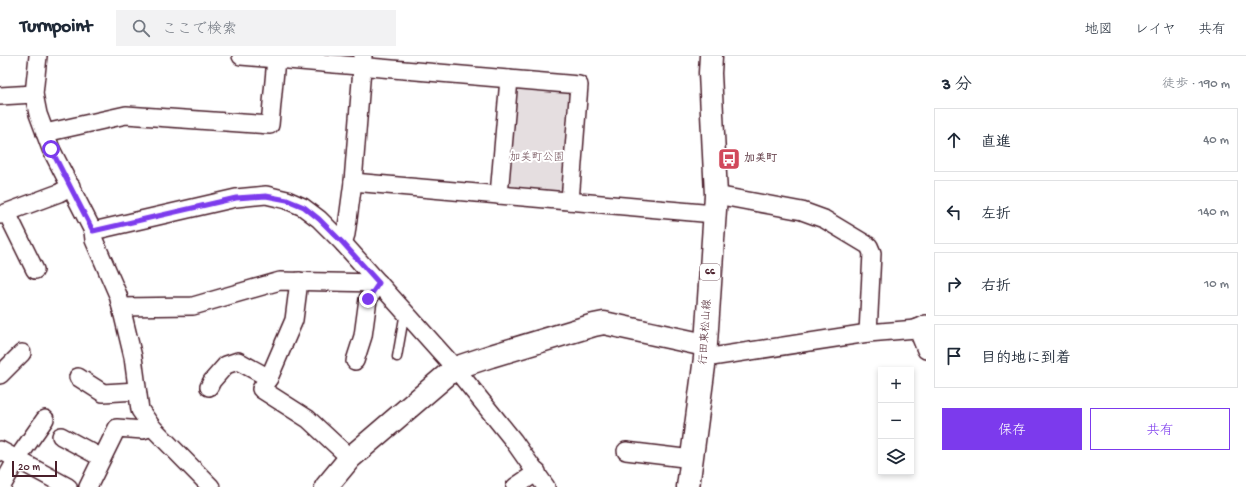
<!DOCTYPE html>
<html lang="ja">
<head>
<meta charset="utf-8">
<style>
	body { margin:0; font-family:"Gochi Hand","Klee One",sans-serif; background:#f2f2f3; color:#1f2937 }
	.controls { position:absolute; right:12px; bottom:12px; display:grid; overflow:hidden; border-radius:0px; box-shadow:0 2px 6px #0003 }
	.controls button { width:36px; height:36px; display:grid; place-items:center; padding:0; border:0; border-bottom:1px solid #e0e1e3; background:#fff; color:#1f2937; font:20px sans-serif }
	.scale { position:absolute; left:12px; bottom:10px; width:45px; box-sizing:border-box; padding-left:4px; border:2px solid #4a1f2b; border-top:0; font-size:11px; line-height:14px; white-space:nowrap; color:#4a1f2b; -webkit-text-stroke:3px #fff; paint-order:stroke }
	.stop { position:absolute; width:12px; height:12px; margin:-9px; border:3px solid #7c3aed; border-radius:50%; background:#fff }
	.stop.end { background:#7c3aed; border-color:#fff; box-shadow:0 1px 4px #0008 }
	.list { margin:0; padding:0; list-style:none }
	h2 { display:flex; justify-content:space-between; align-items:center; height:52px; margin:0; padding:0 16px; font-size:17px }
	h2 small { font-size:13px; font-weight:400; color:#747a83 }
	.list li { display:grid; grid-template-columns:26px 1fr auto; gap:12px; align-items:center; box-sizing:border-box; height:64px; margin:0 8px 8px; padding:0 8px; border:1px solid #e0e1e3; border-radius:0px }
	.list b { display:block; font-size:15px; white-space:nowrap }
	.list em { font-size:13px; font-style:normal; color:#747a83 }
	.actions { display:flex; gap:8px; padding:12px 16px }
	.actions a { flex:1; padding:9px 0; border:1px solid #7c3aed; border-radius:0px; text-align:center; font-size:14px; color:#7c3aed }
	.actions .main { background:#7c3aed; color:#fff }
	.icon { flex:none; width:22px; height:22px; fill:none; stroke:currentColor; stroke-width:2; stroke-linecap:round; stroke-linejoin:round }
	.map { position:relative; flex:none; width:926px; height:431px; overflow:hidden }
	header { display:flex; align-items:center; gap:24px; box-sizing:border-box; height:56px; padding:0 20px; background:#fff; border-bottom:1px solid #e0e1e3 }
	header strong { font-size:19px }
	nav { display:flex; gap:22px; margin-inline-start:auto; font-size:14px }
	.search { width:280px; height:36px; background:#f2f2f3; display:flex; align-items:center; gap:10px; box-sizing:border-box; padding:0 14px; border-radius:0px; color:#747a83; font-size:15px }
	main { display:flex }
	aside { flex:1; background:#fff }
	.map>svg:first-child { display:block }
</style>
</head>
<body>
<header>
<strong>Turnpoint</strong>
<div class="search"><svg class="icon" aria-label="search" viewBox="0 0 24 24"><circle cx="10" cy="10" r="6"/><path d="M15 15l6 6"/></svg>ここで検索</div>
<nav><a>地図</a><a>レイヤ</a><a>共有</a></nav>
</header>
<main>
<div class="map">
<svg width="926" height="431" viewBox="0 0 926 431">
	<rect width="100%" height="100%" fill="#fff"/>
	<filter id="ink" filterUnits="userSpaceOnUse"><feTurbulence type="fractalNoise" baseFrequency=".025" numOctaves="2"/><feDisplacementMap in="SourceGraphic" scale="8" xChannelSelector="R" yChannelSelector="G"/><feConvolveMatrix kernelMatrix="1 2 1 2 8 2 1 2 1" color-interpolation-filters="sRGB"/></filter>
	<g filter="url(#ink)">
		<path fill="#e5dee0" stroke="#987e86" d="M513,31L565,36L572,40L566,133L560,138L504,132Z"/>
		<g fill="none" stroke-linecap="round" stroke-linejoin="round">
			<g stroke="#4a1f2b" stroke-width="11">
				<path id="lane" d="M397,301L405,256"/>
			</g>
			<g stroke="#4a1f2b" stroke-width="20">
				<g id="street">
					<path d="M38,0L34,38L38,58L51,93L93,175L94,184L118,239L121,251L133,301L140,354L152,371L211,431"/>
					<path d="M241,0L579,29L570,145"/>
					<path d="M0,40L34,38"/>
					<path d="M45,77L126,59L270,69L276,3"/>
					<path d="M353,126L714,158"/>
					<path d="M499,139L509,23"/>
					<path d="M716,139L802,155L824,163L869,190L872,197L868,277"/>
					<path d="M7,157L35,214"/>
					<path d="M0,159L59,137L71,130"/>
					<path d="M93,175L236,142L266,139L287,144L303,151L319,163L343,187L455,312L513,384L546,431"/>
					<path d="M343,187L346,178L353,126L363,0"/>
					<path d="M299,225L294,264L269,322L261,333L308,363L350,402"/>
					<path d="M121,251L193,250L280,225L379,227"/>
					<path d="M917,272L926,294"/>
					<path d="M705,302L868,277L916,273L926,268"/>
					<path d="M355,305L363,280L368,243L379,227"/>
					<path d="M0,319L22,297"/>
					<path d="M78,321L103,337L137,335"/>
					<path d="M209,331L212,325L226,309L238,305L269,322"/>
					<path d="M61,380L102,402"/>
					<path d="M0,394L68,431"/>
					<path d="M626,395L692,403"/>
					<path d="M3,428L17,403L45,363"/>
					<path d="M88,431L117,372L143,374L152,371"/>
					<path d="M515,431L537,416"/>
				</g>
			</g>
			<g stroke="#4a1f2b" stroke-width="25">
				<path id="secondary" d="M326,431L350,402L455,312L491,300L594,269L604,267L705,289"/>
			</g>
			<g stroke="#4a1f2b" stroke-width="25">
				<path id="primary" d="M688,431L705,302L716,139L710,17L711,0"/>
			</g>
			<use href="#lane" stroke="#fff" stroke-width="8"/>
			<use href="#street" stroke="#fff" stroke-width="17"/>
			<use href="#secondary" stroke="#fff" stroke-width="22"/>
			<use href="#primary" stroke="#fff" stroke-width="22"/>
		</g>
	</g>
	<g fill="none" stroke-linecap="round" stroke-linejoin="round" filter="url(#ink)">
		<path stroke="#7c3aed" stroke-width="5" d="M51,93L93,175L236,142L266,140L287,144L304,151L319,163L343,187L379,227L368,243"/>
	</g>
	<defs>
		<g id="bus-square" transform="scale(1.15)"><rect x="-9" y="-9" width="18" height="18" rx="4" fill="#d1495b" stroke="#fff"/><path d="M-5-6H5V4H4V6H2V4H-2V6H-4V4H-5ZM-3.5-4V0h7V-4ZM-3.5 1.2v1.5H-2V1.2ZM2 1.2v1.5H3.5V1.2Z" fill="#fff"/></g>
	</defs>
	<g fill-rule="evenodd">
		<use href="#bus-square" x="729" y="103"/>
	</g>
	<g text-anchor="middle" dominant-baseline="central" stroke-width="4" stroke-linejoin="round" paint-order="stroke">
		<rect fill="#fff" stroke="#80626b" stroke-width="1" x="700" y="208" width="20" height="16" rx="3"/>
		<g font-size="10" font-weight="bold" fill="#4a1f2b">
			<text x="710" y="216">66</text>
		</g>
		<g font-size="11" fill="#714f58" stroke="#fff">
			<text x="537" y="102">加美町公園</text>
		</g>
		<g font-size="11" font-weight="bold" fill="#4a1f2b" stroke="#fff" text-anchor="start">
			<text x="744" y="103">加美町</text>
		</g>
		<g font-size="11" fill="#4a1f2b" stroke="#fff">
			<text transform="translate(706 276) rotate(-86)">行田東松山線</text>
		</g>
	</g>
</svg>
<div class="controls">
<button>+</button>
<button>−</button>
<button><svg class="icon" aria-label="layers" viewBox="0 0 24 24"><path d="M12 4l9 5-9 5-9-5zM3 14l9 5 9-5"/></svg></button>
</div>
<div class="scale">20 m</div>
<div class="stop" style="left:51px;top:93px"></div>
<div class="stop end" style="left:368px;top:243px"></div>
</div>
<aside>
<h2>3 分<small>徒歩 · 190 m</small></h2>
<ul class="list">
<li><svg class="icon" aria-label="ahead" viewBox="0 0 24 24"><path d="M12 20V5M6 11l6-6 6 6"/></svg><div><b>直進</b></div><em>40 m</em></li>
<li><svg class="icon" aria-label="left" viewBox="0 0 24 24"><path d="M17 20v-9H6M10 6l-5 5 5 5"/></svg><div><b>左折</b></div><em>140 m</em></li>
<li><svg class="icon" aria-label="right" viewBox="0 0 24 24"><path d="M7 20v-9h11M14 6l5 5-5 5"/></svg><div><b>右折</b></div><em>10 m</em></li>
<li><svg class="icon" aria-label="arrive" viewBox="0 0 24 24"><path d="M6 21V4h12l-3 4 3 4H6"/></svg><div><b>目的地に到着</b></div></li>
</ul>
<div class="actions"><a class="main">保存</a><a>共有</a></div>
</aside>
</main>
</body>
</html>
